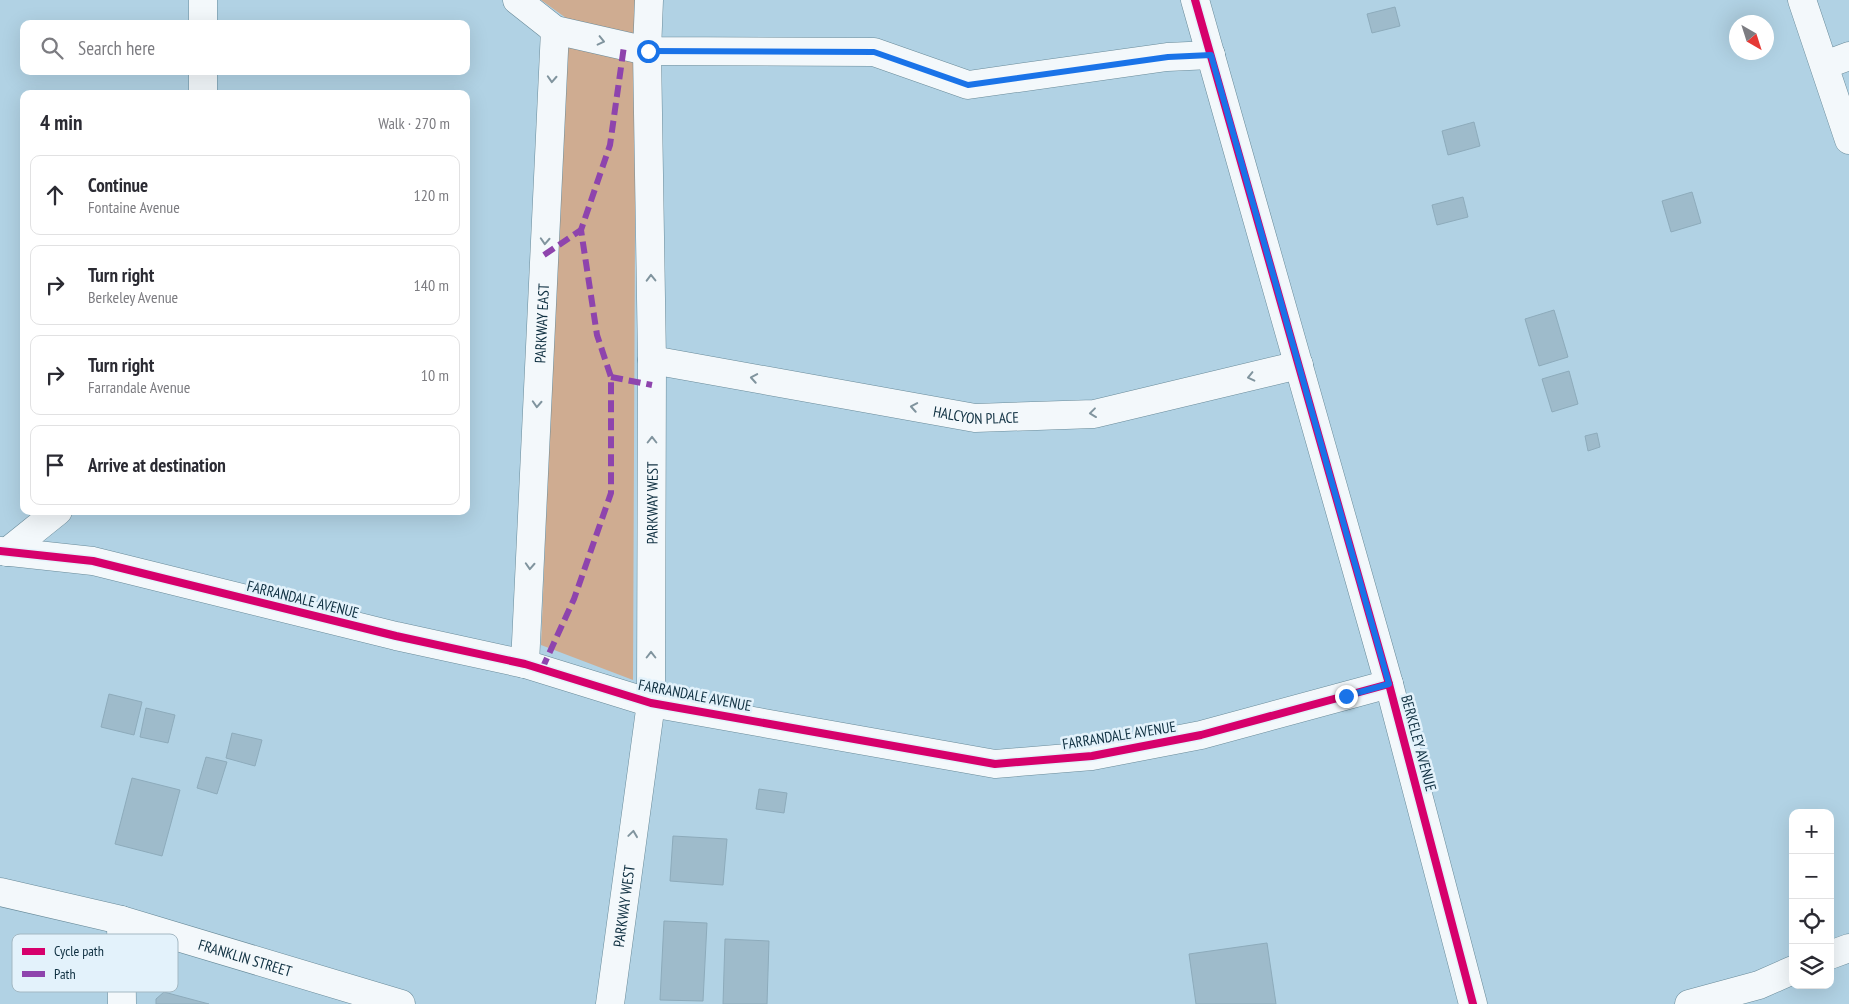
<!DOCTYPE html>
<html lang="en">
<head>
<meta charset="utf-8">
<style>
	body { margin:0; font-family:"PT Sans Narrow",sans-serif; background:#f7f7f7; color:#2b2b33 }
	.controls { position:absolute; right:15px; bottom:15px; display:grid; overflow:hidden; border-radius:10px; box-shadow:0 5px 20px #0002 }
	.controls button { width:45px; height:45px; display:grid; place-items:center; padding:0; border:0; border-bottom:1px solid #e1e1e2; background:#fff; color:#2b2b33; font:25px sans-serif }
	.compass { position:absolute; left:1729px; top:15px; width:45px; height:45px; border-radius:50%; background:#fff; box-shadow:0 5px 20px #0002; rotate:141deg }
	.stop { position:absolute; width:15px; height:15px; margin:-11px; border:4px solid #1a73e8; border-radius:50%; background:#fff }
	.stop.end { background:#1a73e8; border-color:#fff; box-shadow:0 1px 5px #0008 }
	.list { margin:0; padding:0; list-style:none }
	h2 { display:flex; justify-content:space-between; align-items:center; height:65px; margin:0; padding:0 20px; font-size:21px }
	h2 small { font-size:16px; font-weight:400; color:#7c7c81 }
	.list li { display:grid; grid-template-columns:32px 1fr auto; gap:15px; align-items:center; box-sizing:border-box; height:80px; margin:0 10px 10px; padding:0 10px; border:1px solid #e1e1e2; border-radius:10px }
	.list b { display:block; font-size:19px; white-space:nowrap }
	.list p { margin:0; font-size:16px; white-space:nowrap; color:#7c7c81 }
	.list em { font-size:16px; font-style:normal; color:#7c7c81 }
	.icon { flex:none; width:28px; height:28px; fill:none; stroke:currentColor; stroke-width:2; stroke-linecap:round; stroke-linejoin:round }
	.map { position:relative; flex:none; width:1849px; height:1004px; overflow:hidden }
	.search { position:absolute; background:#fff; box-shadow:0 5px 20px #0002; left:20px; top:20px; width:450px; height:55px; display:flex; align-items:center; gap:12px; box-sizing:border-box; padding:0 18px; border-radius:10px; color:#7c7c81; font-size:19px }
	.panel { position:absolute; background:#fff; box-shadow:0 5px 20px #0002; left:20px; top:90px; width:450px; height:425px; border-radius:10px }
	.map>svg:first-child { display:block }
</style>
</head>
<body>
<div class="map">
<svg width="1849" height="1004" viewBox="0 0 1849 1004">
	<rect width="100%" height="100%" fill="#b1d2e4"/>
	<path fill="#cfac91" d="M541,0H636L633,680L541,645L566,18Z"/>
	<g fill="#9ebbcb" stroke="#8dabbb">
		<path d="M1395,7L1400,26L1372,33L1367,14Z"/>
		<path d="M1474,122L1480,146L1448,155L1442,131Z"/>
		<path d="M1692,192L1701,223L1671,232L1662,201Z"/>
		<path d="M1463,197L1468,217L1437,225L1432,205Z"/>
		<path d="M1554,310L1568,357L1539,366L1525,319Z"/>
		<path d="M1569,371L1578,404L1552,412L1542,379Z"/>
		<path d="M1597,433L1600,447L1588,451L1585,436Z"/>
		<path d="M109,694L142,702L134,735L101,727Z"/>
		<path d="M146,708L175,715L168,743L140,737Z"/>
		<path d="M232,733L262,740L255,766L226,758Z"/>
		<path d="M206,757L227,762L217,794L197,788Z"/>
		<path d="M132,778L180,790L162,856L115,844Z"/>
		<path d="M759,789L787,793L784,813L756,809Z"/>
		<path d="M673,836L727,839L723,885L670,881Z"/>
		<path d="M664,921L707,923L703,1001L660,1000Z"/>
		<path d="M725,939L769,941L767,1004H723Z"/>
		<path d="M1267,943L1276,1004H1196L1189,954Z"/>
		<path d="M164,992L209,1004H156V999Z"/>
	</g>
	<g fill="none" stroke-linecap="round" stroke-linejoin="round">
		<g stroke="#688a99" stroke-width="29">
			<g id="minor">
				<path d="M517,0L555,30L647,51L874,52L968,85L1167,57L1211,55"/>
				<path d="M1195,0L1389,684L1473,1004"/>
				<path d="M1802,0L1849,140"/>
				<path d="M203,24V0"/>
				<path d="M1825,65L1849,56"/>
				<path d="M203,94V71"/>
				<path id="s1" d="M652,360L975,418L1094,414L1299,365"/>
				<path d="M0,551L93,561L396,636L525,664L651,703L995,764L1092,756L1201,735L1389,684"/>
				<path d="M7,552L58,511"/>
				<path id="s2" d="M525,664L555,30"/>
				<path d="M121,920L122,1004"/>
				<path id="s3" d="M610,1004L651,703L652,360L647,51L649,0"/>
			</g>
		</g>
		<g stroke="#688a99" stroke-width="29">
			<g id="secondary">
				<path id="s4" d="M0,892L121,920L401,1004"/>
				<path d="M1830,955L1849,948"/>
				<path d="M1689,1004L1759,985L1793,970"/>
			</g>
		</g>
		<use href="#minor" stroke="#f3f8fb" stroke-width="28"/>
		<use href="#secondary" stroke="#f3f8fb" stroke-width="28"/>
		<g stroke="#8e44ad" stroke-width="6" stroke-dasharray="12 6" stroke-linecap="butt">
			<path d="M544,255L581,230"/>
			<path d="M611,377L652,385"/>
			<path d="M542,669L574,599L611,493V377L597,335L581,230L610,145L624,46"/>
		</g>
		<g stroke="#e3f2fb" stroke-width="11">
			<g id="cycleway">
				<path d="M1195,0L1389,684L1473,1004"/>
				<path d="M0,551L93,561L396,636L525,664L651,703L995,764L1092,756L1201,735L1389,684"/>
			</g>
		</g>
		<use href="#cycleway" stroke="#d6006c" stroke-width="8"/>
	</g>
	<defs><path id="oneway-chevron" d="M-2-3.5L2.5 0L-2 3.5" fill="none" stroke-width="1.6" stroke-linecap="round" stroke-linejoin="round" transform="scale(1.25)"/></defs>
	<g stroke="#80949e">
		<use href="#oneway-chevron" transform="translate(601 41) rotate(13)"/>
		<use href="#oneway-chevron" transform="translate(552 79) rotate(93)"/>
		<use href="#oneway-chevron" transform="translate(545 241) rotate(93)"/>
		<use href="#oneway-chevron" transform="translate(651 278) rotate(-91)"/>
		<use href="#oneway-chevron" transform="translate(1251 377) rotate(167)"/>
		<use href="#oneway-chevron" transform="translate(754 378) rotate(-170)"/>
		<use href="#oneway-chevron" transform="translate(537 404) rotate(93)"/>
		<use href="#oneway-chevron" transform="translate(914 407) rotate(-170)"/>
		<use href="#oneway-chevron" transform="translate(1093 413) rotate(173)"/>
		<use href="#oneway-chevron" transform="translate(652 440) rotate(-90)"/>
		<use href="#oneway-chevron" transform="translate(530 566) rotate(93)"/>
		<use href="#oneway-chevron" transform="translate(651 655) rotate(-90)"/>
		<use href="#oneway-chevron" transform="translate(633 834) rotate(-82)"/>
	</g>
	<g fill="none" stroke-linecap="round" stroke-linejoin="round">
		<path stroke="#1a73e8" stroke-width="6" d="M648,51L874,52L968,85L1168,57L1211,55L1389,684L1346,696"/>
	</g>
	<g text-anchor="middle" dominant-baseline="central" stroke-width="5" stroke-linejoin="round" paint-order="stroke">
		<g font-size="15" fill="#0e2f40" stroke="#e3f2fb">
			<text stroke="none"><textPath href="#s2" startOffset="341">PARKWAY EAST</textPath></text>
			<text stroke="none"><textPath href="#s1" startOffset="329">HALCYON PLACE</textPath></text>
			<text stroke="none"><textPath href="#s3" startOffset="504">PARKWAY WEST</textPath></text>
			<text transform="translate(303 599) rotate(14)">FARRANDALE AVENUE</text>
			<text transform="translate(695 695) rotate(11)">FARRANDALE AVENUE</text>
			<text transform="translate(1119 735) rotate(-9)">FARRANDALE AVENUE</text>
			<text transform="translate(1419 743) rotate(75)">BERKELEY AVENUE</text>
			<text stroke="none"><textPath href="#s3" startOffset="99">PARKWAY WEST</textPath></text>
			<text stroke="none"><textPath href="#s4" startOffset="254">FRANKLIN STREET</textPath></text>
		</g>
	</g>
	<rect x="12" y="934" width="166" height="58" rx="8" fill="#e3f2fb" stroke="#a3b8c3" stroke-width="1"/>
	<rect x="22" y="948" width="23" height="7" fill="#d6006c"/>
	<rect x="22" y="971" width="23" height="6" fill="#8e44ad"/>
	<g font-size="14" fill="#0e2f40">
		<text x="54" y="956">Cycle path</text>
		<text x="54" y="979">Path</text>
	</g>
</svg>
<div class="controls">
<button>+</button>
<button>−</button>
<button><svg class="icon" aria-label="locate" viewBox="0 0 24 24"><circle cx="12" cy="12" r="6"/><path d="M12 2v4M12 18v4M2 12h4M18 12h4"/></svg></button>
<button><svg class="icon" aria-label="layers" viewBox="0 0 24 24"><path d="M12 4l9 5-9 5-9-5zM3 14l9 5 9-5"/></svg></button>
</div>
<svg class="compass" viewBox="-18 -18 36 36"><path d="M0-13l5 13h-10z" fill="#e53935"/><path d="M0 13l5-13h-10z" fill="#7c7c81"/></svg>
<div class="stop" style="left:648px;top:51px"></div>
<div class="stop end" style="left:1346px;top:696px"></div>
<div class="search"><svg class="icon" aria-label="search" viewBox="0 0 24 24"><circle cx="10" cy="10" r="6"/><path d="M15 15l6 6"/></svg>Search here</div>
<section class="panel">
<h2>4 min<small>Walk · 270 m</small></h2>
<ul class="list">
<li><svg class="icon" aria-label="ahead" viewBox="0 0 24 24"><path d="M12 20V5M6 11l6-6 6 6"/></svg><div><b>Continue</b><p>Fontaine Avenue</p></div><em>120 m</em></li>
<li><svg class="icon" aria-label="right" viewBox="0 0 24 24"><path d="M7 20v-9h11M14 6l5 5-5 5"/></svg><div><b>Turn right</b><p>Berkeley Avenue</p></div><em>140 m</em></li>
<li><svg class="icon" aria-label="right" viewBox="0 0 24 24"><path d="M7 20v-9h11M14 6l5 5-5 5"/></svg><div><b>Turn right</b><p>Farrandale Avenue</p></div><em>10 m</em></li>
<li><svg class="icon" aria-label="arrive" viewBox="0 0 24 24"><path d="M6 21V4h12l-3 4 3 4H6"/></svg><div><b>Arrive at destination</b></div></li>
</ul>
</section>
</div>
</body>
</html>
